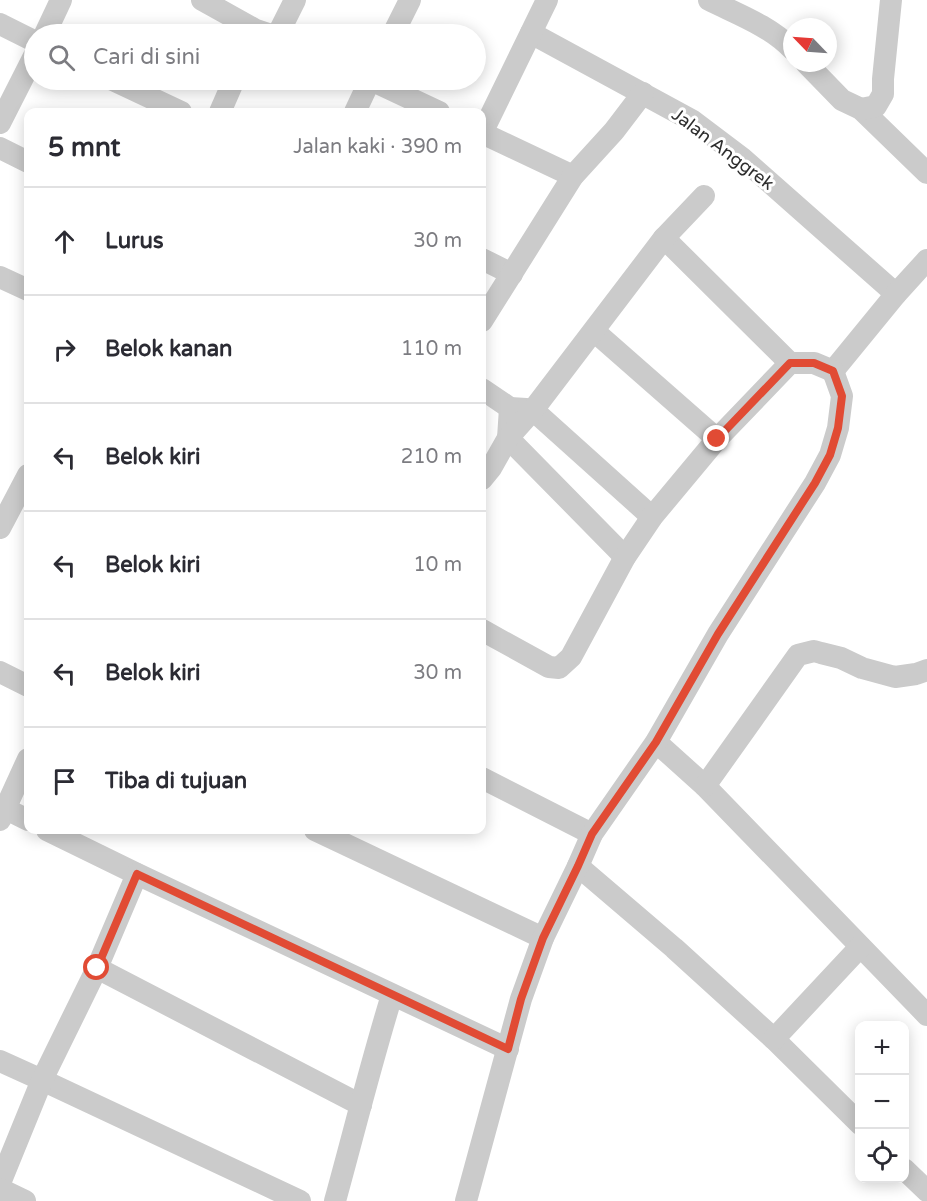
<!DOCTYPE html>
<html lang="id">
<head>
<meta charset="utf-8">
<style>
	body { margin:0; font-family:"Varela Round",sans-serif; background:#f7f7f7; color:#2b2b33 }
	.controls { position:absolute; right:18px; bottom:18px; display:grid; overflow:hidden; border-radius:12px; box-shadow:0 3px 15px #0003 }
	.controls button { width:54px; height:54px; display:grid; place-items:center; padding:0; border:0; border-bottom:2px solid #e1e1e2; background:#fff; color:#2b2b33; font:30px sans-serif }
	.compass { position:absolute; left:783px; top:18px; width:54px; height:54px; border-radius:50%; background:#fff; box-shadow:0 3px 15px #0003; rotate:295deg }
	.stop { position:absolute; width:18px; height:18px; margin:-14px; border:4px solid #e14b34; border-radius:50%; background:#fff }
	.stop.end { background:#e14b34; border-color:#fff; box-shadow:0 2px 6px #0008 }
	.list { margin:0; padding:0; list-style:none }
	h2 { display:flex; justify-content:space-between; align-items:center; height:78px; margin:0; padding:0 24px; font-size:26px }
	h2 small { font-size:20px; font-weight:400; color:#7c7c81 }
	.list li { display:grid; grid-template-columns:39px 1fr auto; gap:18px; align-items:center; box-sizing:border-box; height:108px; padding:0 24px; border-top:2px solid #e1e1e2 }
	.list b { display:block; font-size:22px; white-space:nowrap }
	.list em { font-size:20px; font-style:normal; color:#7c7c81 }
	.icon { flex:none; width:33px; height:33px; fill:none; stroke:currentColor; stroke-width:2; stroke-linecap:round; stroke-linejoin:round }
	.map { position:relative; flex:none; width:927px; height:1201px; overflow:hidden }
	.search { position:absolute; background:#fff; box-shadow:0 3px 15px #0003; left:24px; top:24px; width:462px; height:66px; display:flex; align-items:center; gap:15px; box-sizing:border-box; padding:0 21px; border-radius:33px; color:#7c7c81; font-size:22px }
	.panel { position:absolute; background:#fff; box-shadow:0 3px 15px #0003; left:24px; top:108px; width:462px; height:726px; border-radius:12px }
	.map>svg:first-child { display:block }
</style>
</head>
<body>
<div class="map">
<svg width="927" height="1201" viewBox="0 0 927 1201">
	<rect width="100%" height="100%" fill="#fff"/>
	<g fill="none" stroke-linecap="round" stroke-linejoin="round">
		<g stroke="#cbcbcb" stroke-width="22">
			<path d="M202,0L256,30L268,34"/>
			<path d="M709,0C737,14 770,26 792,49"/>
			<path d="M0,24L34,41"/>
			<path d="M531,33L693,121L742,158L896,294"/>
			<path d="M45,34L61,0"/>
			<path d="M278,34L295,0"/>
			<path d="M393,34L410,0"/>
			<path d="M806,63L842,100L861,109L927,173"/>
			<path d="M113,80L181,112"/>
			<path d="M371,80L439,112"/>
			<path d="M861,109L876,106L883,94V79L891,0"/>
			<path d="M220,112L234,80"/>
			<path d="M355,112L370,80"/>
			<path d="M0,123L34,56"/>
			<path d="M482,133L547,0"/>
			<path d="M482,133L573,176"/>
			<path d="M0,148L28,162"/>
			<path d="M664,238L790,363"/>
			<path d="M482,259L512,274"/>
			<path d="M0,277L28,290"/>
			<path d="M482,321L573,176L614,131L643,93"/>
			<path d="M594,331L717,439"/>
			<path d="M482,389L510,408L526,409"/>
			<path d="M510,408L508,438L625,557"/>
			<path d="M533,410L652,517"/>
			<path d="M482,479L491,468L508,438L533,410L664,238L704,196"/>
			<path d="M0,528L28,475"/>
			<path d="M482,630L549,667L559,668L571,657L625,557L652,517L717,439L790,363H814L833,371L896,294L927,260"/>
			<path d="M0,672L28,686"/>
			<path d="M656,742L705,786L927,1015"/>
			<path d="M482,778L592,834"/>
			<path d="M705,786L798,655L814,651L821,653L841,658L862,668L895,677L916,674L927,670"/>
			<path d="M0,806L28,820"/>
			<path d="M0,820L28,759"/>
			<path d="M47,830L137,874L508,1049"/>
			<path d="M315,830L543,938"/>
			<path d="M578,866L674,948L774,1039L860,1124"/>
			<path d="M97,968L361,1105"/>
			<path d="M774,1039L860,947"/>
			<path d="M0,1061L42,1080L300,1201"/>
			<path d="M904,1169L927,1191"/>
			<path d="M0,1183L42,1080L97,968L137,874"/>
			<path d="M0,1189L25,1201"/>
			<path d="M335,1201C354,1132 371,1063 392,995"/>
			<path d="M466,1201L521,999L543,938L578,866L592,834L656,742L718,634L815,483L830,455L838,428L842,396L833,371"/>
		</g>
	</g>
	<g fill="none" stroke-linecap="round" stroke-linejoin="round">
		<path stroke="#e14b34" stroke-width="8" d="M97,968L137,874L508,1049L521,999L543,938L578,866L592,834L656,742L718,634L815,483L830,455L838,428L842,396L833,371L814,363H790L717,439"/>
	</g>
	<g text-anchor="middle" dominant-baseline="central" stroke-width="6" stroke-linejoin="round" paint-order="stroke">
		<g font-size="18" fill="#2e2e2e" stroke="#fff">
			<text transform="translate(723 149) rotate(37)">Jalan Anggrek</text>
		</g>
	</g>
</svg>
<div class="controls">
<button>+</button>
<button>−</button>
<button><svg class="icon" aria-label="locate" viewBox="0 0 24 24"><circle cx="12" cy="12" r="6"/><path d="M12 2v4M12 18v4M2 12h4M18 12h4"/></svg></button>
</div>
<svg class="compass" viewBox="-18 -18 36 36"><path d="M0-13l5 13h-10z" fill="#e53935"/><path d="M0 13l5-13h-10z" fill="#7c7c81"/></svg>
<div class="stop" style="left:97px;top:968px"></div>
<div class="stop end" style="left:717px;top:439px"></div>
<div class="search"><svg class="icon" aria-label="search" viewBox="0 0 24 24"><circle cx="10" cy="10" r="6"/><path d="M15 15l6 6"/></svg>Cari di sini</div>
<section class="panel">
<h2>5 mnt<small>Jalan kaki · 390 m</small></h2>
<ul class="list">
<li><svg class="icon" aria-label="ahead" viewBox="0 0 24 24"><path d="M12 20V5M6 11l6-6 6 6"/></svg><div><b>Lurus</b></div><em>30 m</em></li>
<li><svg class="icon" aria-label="right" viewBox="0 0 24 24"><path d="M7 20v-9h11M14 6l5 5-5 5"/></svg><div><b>Belok kanan</b></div><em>110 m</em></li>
<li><svg class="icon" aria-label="left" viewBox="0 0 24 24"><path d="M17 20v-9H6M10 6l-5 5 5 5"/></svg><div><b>Belok kiri</b></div><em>210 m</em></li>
<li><svg class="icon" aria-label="left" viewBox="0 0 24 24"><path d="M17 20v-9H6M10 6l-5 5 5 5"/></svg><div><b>Belok kiri</b></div><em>10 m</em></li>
<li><svg class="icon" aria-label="left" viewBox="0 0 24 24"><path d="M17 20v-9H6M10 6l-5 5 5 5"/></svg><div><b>Belok kiri</b></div><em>30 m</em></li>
<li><svg class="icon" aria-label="arrive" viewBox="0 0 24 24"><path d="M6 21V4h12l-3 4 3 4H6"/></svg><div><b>Tiba di tujuan</b></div></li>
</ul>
</section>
</div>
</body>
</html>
